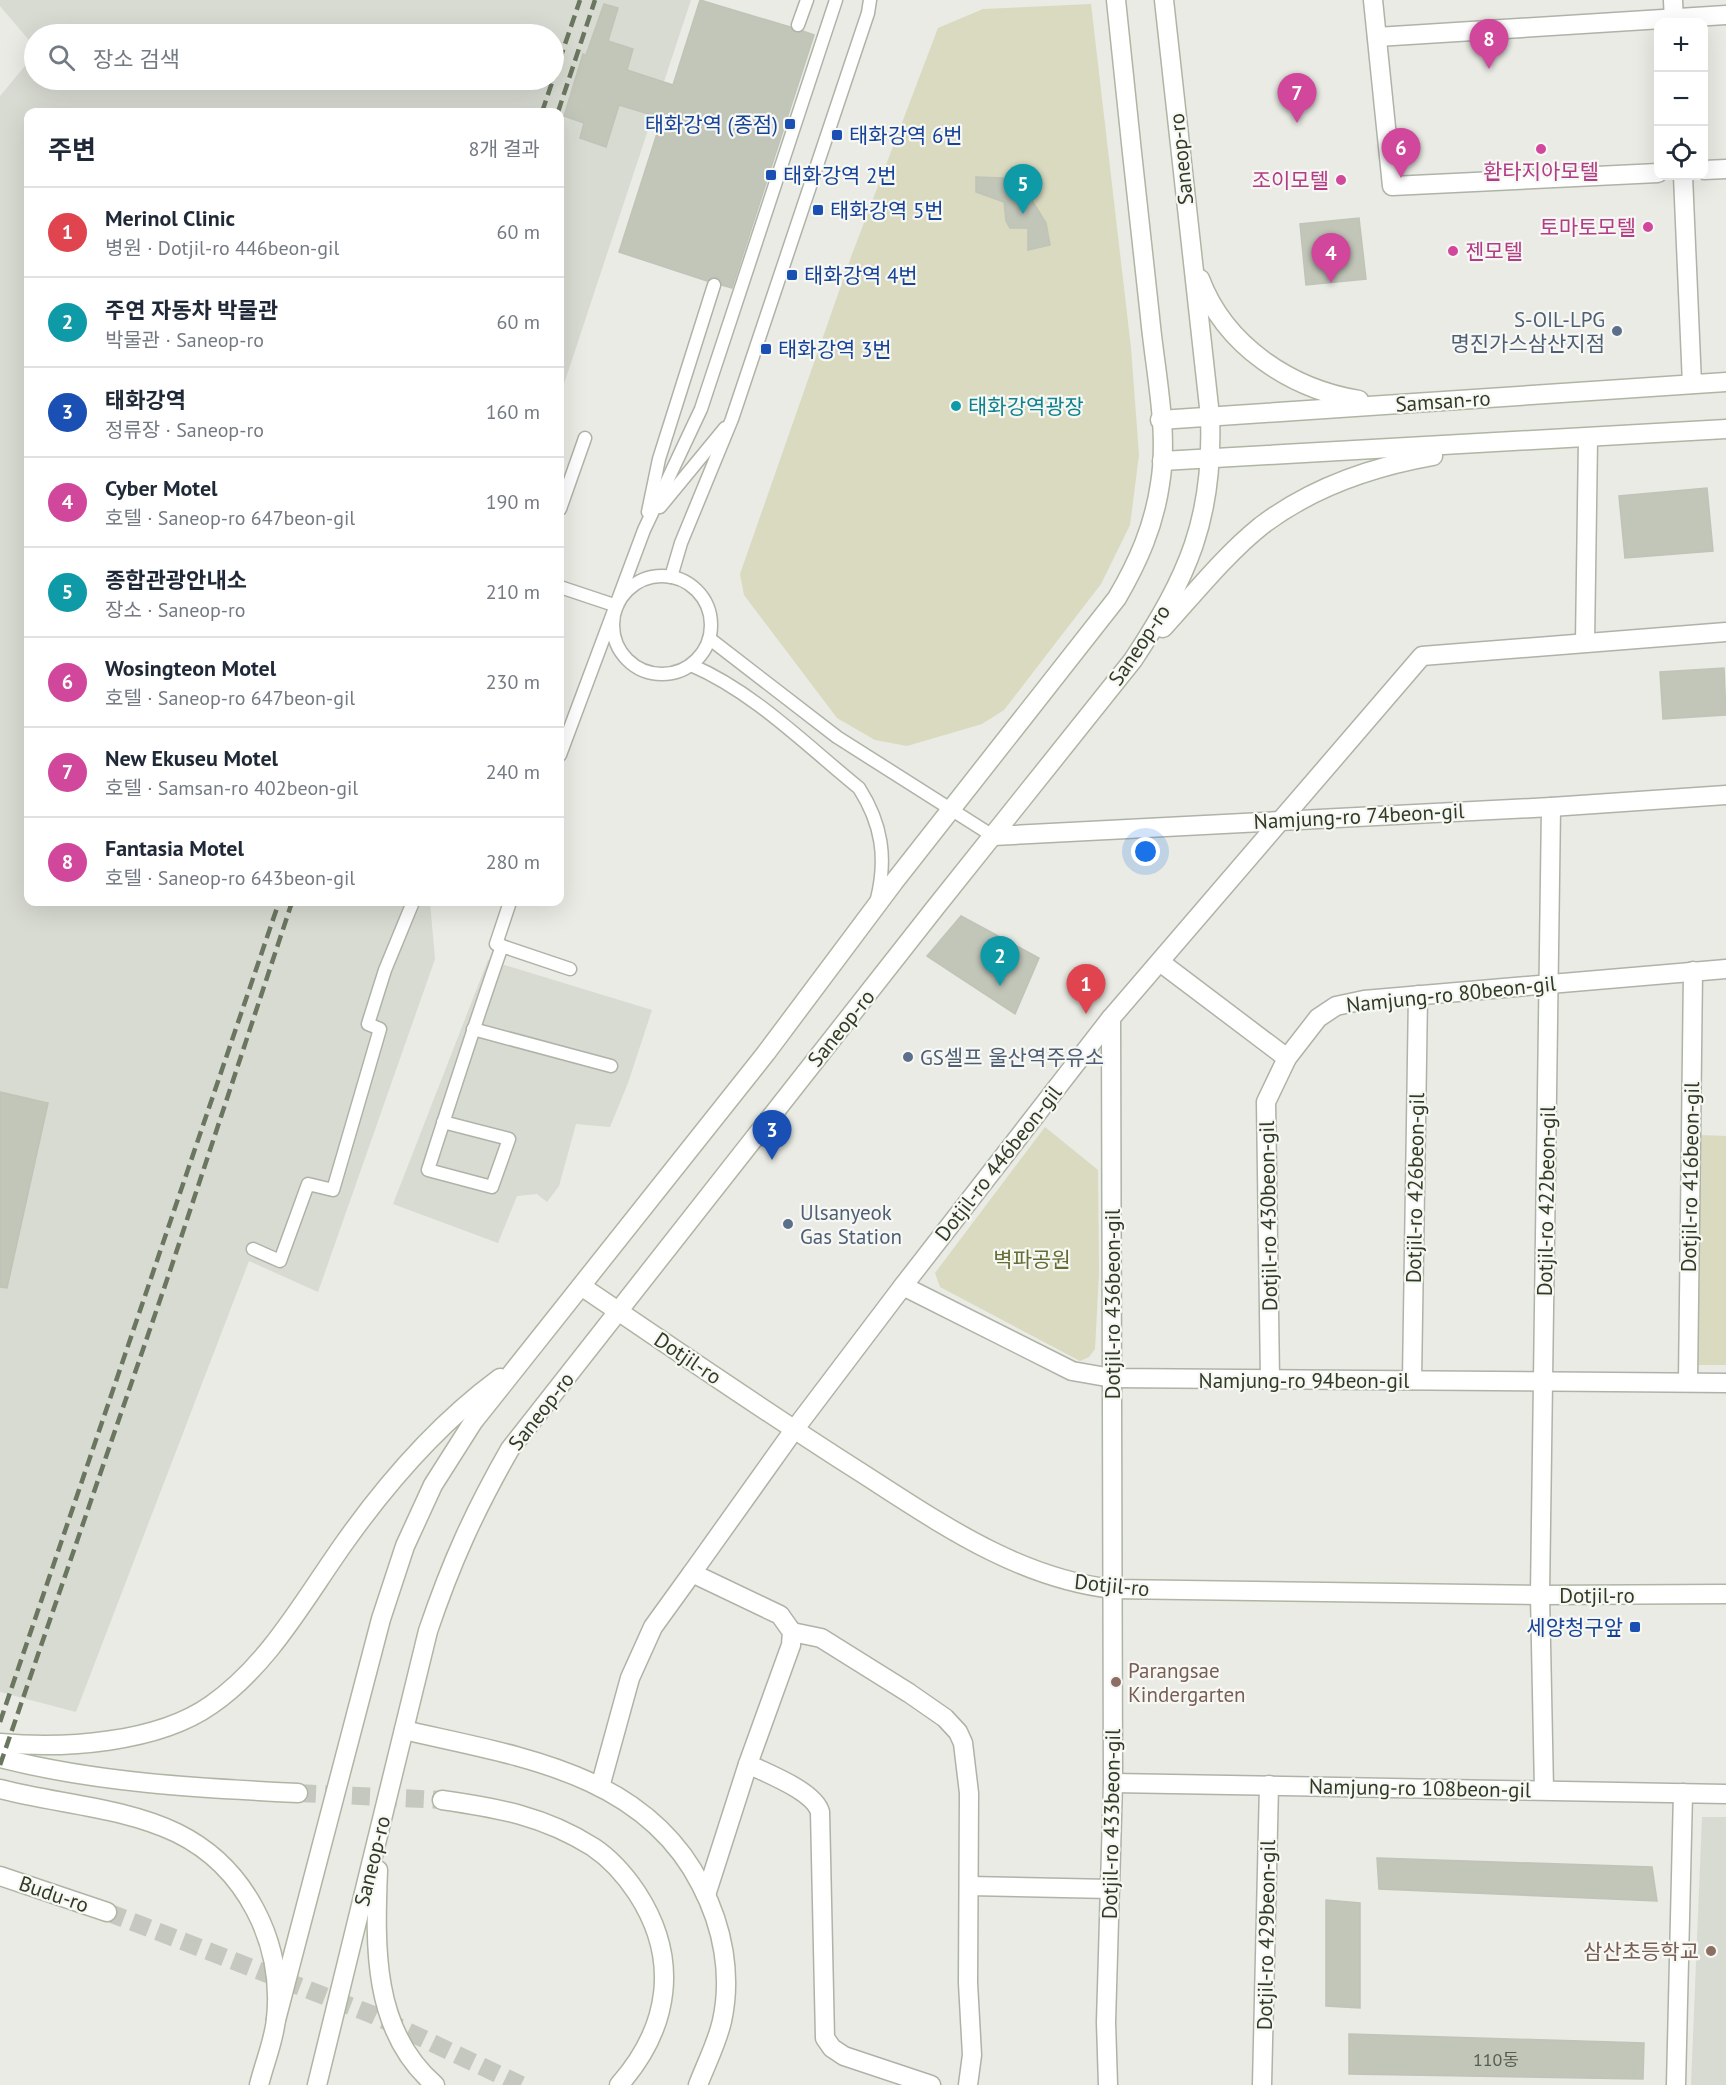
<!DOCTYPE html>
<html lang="ko">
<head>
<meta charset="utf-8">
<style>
	body { margin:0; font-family:"PT Sans","Noto Sans KR",sans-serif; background:#f2f2f3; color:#1f2937 }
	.controls { position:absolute; right:18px; top:18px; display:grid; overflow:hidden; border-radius:12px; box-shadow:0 6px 24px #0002 }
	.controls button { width:54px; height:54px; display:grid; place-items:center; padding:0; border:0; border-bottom:2px solid #e0e1e3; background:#fff; color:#1f2937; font:30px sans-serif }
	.you { position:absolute; left:1146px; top:852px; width:21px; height:21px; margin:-15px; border:4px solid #fff; border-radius:50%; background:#1a73e8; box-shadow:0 0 0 9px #1a73e833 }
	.badge { display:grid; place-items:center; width:39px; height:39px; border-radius:50%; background:#2563eb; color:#fff; font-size:20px; font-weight:700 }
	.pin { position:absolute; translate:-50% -50px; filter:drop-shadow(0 2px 3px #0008) }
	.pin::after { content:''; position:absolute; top:32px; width:21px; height:18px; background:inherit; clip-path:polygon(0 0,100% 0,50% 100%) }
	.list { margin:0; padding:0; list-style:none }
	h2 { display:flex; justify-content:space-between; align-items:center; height:78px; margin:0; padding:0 24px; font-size:26px }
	h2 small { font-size:20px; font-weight:400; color:#747a83 }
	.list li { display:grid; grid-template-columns:39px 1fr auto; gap:18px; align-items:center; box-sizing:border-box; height:90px; padding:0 24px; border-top:2px solid #e0e1e3 }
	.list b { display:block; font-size:22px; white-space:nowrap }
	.list p { margin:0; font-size:20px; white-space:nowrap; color:#747a83 }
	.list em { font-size:20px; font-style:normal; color:#747a83 }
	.icon { flex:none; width:33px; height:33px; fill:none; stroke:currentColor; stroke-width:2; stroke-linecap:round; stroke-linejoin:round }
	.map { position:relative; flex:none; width:1726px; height:2085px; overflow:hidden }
	.search { position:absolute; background:#fff; box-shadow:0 6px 24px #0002; left:24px; top:24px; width:540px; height:66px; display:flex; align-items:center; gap:15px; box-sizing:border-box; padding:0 21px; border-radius:33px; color:#747a83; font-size:22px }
	.panel { position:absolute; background:#fff; box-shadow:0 6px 24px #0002; left:24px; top:108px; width:540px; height:798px; border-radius:12px }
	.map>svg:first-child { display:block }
</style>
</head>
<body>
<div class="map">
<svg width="1726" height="2085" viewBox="0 0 1726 2085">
	<rect width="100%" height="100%" fill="#e9ebe4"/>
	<g fill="#d8dbd2">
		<path d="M0,0H691L560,396V112H28V902H430L435,959L318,1292L249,1261L76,1712L0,1692V96L34,55V80H554V34H34V46L0,6Z"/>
		<path d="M488,960L652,1010L628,1083L610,1127L576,1124L559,1186L547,1202L537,1194L517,1196L498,1243L393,1204Z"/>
		<path d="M1702,1817H1726V2085H1691Z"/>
	</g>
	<g fill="#d9dabf">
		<path d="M1091,4L1131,348L1139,455L1130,525L1101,584L1004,710L982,724L907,746L875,740L837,718L744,595L740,574L851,257L938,28L983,9Z"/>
		<path d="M1045,1127L1098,1170L1099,1273L1095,1349L1089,1357L1080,1361L940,1287L935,1273Z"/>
		<path d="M1700,1135L1726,1136V1365H1697Z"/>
	</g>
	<g fill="#c1c6b9" stroke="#bfc4b7" stroke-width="1.5">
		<path d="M700,0L790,27L796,33L803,31L814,35L732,288L722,285L717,277L707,281L619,252L662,118L619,105L606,147L580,138L584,123L564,116L583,54L586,55L604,4L618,8L608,41L633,49L627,70L673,85Z"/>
		<path d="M976,177L1003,178L1025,189L1046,223L1050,245L1028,250V228H1010L1006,221L1004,202L976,192Z"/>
		<path d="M1359,218L1366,279L1306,285L1300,224Z"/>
		<path d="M1707,488L1713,551L1625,558L1619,496Z"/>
		<path d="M1724,668L1726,715L1663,719L1660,672Z"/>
		<path d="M961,916L1039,958L1015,1014L927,956Z"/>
		<path d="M0,1092L48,1103L7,1288L0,1287Z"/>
		<path d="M1377,1858L1652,1867L1657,1901L1379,1889Z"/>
		<path d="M1326,1900L1360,1903V2008L1326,2006Z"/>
		<path d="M1349,2034L1644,2043L1643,2079L1349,2074Z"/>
	</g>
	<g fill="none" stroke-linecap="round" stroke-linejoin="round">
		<g stroke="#c4c8be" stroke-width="18" stroke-dasharray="18 9" stroke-linecap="butt">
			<path d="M298,1793L442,1800"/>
			<path d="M107,1912L371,2014L521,2085"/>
		</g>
		<g stroke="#aeb3a7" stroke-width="15">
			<g id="service">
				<path d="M798,25L807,0"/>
				<path d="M660,507L725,428"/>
				<path d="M560,509L585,438"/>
				<path d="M648,512L659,459L714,285"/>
				<circle cx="662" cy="625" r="49"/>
				<path d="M671,577L681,543L732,419L868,13L870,0"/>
				<path d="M560,587L617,606"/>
				<path d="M710,639L837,737L993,836"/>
				<path d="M691,665C754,692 806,745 859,788C882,824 887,858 877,899"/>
				<path d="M560,755L644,530L701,409L836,0"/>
				<path d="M510,902L496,944L570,969"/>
				<path d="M473,1029L611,1066"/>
				<path d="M443,1122L509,1139L492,1187L428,1170C452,1095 476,1020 502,946"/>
				<path d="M253,1249L280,1261L308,1184L333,1190L380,1029L368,1024L385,970L413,902"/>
			</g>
		</g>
		<g stroke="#aeb3a7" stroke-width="21">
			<g id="minor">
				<path d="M1373,0L1392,186L1658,173"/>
				<path d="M1673,0L1674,22"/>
				<path d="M1377,37L1726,15"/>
				<path d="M1704,170L1726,169"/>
				<path d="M1683,176L1692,384"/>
				<path d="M1585,642L1588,439"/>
				<path d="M993,836L1551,807L1726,795"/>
				<path d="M1160,962L1287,1058"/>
				<path d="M903,1286L1072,1371L1112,1378L1726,1383"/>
				<path d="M1270,1380L1266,1102L1287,1058L1318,1018L1336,1006L1364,1000L1726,969"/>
				<path d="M1412,1380L1418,995"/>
				<path d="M1688,1382L1693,971"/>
				<path d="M792,1632L821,1638L909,1693L945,1718L958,1732L963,1743L969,1793L968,1983L972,2055L968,2085"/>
				<path d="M1113,1783L1726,1794"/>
				<path d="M600,1787L630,1678L653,1627L692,1573"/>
				<path d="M1544,1790L1540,1595L1551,807"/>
				<path d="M969,1886L1110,1889"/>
				<path d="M706,1895L748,1764"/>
				<path d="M931,2085L844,2056L832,2048L825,2038L820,1812C814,1791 768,1774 748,1764L791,1645L792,1632L780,1615L692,1573L794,1430L903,1286L1111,1018L1422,656L1726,632"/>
				<path d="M1108,2085L1106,2022L1113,1783L1111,1018"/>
				<path d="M1262,2085L1269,1785"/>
				<path d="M1676,2085L1683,1793"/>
			</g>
		</g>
		<g stroke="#aeb6a3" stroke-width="21">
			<g id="secondary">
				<path d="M1200,279C1225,346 1291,389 1359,400"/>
				<path d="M1160,420L1726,382"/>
				<path d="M1162,461L1726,429"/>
				<path d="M1163,628C1194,594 1225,555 1261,526C1312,487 1371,467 1433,456"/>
				<path d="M581,1286C673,1348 764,1411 857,1470C937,1521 1016,1578 1113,1589L1540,1595L1726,1594"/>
				<path d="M404,1730C516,1756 644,1772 701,1885C723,1927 732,1975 722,2021C717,2043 706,2064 698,2085"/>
				<path d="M0,1743C64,1749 157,1743 211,1705C269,1665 305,1598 345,1542C389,1480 439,1423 500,1378"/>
				<path d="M0,1758C98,1783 198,1788 298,1793"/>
				<path d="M0,1789C57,1804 123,1807 177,1833C246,1867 284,1943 276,2019C274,2041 264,2064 259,2085"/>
				<path d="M442,1800C498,1808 544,1816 593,1847C611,1859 625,1875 637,1893C680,1959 670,2027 619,2085"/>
				<path d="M378,1870C375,1946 372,2031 435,2085"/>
				<path d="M0,1876L107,1912"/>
				<path d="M276,2020L381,1619L405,1546L433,1485L473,1422L766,1053L894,882L1117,598C1138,562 1154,526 1160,484C1169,431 1155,371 1150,317C1138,211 1127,106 1116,0"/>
				<path d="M317,2085L428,1631C451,1563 474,1512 510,1449L935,908L1133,660C1188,576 1214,519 1210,416L1164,0"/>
			</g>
		</g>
		<use href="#service" stroke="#fff" stroke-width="12"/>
		<use href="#minor" stroke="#fff" stroke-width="18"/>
		<use href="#secondary" stroke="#fff" stroke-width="18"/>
		<g stroke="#6b7660" stroke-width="4.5" stroke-dasharray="12 6" stroke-linecap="butt">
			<path d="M542,112L580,0"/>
			<path d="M558,112L595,0"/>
			<path d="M0,1722L279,902"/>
			<path d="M0,1765L171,1268L292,902"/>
		</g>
	</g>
	<g fill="#1a4fb4" stroke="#f7f8f4" stroke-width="2">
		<rect x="784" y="118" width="12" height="12" rx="3"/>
		<rect x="831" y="129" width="12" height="12" rx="3"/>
		<rect x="765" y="169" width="12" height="12" rx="3"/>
		<rect x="812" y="204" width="12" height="12" rx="3"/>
		<rect x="786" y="269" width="12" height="12" rx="3"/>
		<rect x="760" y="343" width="12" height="12" rx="3"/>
		<rect x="1629" y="1621" width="12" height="12" rx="3"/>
	</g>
	<g fill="#d1479c" stroke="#f7f8f4" stroke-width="2">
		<circle cx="1541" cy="149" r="6"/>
		<circle cx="1341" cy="180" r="6"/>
		<circle cx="1648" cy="227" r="6"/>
		<circle cx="1453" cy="251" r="6"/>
	</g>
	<g fill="#5c6f8a" stroke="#f7f8f4" stroke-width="2">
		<circle cx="1617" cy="331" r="6"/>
		<circle cx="908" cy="1057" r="6"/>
		<circle cx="788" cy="1224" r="6"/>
	</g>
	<circle fill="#0f9aa8" stroke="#f7f8f4" stroke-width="2" cx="956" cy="406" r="6"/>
	<g fill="#8d6e63" stroke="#f7f8f4" stroke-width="2">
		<circle cx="1116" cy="1682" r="6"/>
		<circle cx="1711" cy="1951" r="6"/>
	</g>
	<g text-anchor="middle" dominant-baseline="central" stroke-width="4.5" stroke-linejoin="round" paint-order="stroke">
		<g font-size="18" fill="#545e4a">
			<text x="1496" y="2059">110동</text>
		</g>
		<g font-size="21" fill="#164399" stroke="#f7f8f4" text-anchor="start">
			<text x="778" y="124" text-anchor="end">태화강역 (종점)</text>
			<text x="849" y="135">태화강역 6번</text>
			<text x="783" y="175">태화강역 2번</text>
			<text x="830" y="210">태화강역 5번</text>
			<text x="804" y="275">태화강역 4번</text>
			<text x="778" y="349">태화강역 3번</text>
			<text x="1623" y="1627" text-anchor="end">세양청구앞</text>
		</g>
		<g font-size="21" fill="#303b25" stroke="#f7f8f4">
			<text transform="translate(1181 159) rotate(-96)">Saneop-ro</text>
			<text transform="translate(1443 401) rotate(-4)">Samsan-ro</text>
			<text transform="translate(1139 645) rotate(-56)">Saneop-ro</text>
			<text transform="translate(1359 816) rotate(-3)">Namjung-ro 74beon-gil</text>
			<text transform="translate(1451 994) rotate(-6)">Namjung-ro 80beon-gil</text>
			<text transform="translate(841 1028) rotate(-51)">Saneop-ro</text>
			<text transform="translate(998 1163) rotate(-52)">Dotjil-ro 446beon-gil</text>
			<text transform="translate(1690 1177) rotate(-89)">Dotjil-ro 416beon-gil</text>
			<text transform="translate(1415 1188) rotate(-89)">Dotjil-ro 426beon-gil</text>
			<text transform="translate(1546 1201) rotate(-89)">Dotjil-ro 422beon-gil</text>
			<text transform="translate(1268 1216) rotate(-91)">Dotjil-ro 430beon-gil</text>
			<text transform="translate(1112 1304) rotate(-90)">Dotjil-ro 436beon-gil</text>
			<text transform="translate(688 1358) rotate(34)">Dotjil-ro</text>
			<text x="1304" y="1380">Namjung-ro 94beon-gil</text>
			<text transform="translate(541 1411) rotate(-52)">Saneop-ro</text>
			<text transform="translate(1112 1585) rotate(6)">Dotjil-ro</text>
			<text x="1597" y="1595">Dotjil-ro</text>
			<text transform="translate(1420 1788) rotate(1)">Namjung-ro 108beon-gil</text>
			<text transform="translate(1111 1824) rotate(-89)">Dotjil-ro 433beon-gil</text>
			<text transform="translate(372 1861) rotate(-76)">Saneop-ro</text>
			<text transform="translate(54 1894) rotate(19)">Budu-ro</text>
			<text transform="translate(1266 1935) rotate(-89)">Dotjil-ro 429beon-gil</text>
		</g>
		<g font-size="21" fill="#b23c85" stroke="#f7f8f4" text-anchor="end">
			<text x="1541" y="171" text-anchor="middle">환타지아모텔</text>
			<text x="1329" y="180">조이모텔</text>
			<text x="1636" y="227">토마토모텔</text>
			<text x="1465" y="251" text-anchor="start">젠모텔</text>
		</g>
		<g font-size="21" fill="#4e5e75" stroke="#f7f8f4" text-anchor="start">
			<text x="1605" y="319" text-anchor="end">S-OIL-LPG<tspan x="1605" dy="24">명진가스삼산지점</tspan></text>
			<text x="920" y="1057">GS셀프 울산역주유소</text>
			<text x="800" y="1212">Ulsanyeok<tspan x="800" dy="24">Gas Station</tspan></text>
		</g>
		<g font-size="21" fill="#0d838f" stroke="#f7f8f4" text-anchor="start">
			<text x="968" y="406">태화강역광장</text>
		</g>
		<g font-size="21" fill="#646d34" stroke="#f7f8f4">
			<text x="1032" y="1259">벽파공원</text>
		</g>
		<g font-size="21" fill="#785e54" stroke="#f7f8f4" text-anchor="start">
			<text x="1128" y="1670">Parangsae<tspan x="1128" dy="24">Kindergarten</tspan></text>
			<text x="1699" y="1951" text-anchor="end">삼산초등학교</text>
		</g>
	</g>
</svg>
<div class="controls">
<button>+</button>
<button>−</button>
<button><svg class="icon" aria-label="locate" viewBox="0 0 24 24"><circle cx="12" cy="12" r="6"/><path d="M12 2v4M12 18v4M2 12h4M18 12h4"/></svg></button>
</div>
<div class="you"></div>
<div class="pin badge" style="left:1086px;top:1014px;background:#e0444e">1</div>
<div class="pin badge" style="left:1000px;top:986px;background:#0f9aa8">2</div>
<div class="pin badge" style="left:772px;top:1160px;background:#1a4fb4">3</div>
<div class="pin badge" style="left:1331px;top:283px;background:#d1479c">4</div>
<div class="pin badge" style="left:1023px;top:214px;background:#0f9aa8">5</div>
<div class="pin badge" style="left:1401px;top:178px;background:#d1479c">6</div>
<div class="pin badge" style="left:1297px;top:123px;background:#d1479c">7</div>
<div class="pin badge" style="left:1489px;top:69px;background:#d1479c">8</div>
<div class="search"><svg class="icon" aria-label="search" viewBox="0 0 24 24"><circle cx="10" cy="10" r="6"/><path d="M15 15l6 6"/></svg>장소 검색</div>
<section class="panel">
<h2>주변<small>8개 결과</small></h2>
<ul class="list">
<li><span class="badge" style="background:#e0444e">1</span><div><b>Merinol Clinic</b><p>병원 · Dotjil-ro 446beon-gil</p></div><em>60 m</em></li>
<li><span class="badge" style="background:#0f9aa8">2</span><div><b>주연 자동차 박물관</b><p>박물관 · Saneop-ro</p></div><em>60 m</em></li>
<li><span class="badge" style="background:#1a4fb4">3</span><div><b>태화강역</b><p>정류장 · Saneop-ro</p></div><em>160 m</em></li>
<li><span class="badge" style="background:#d1479c">4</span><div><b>Cyber Motel</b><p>호텔 · Saneop-ro 647beon-gil</p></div><em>190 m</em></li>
<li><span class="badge" style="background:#0f9aa8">5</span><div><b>종합관광안내소</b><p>장소 · Saneop-ro</p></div><em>210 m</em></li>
<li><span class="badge" style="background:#d1479c">6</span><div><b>Wosingteon Motel</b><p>호텔 · Saneop-ro 647beon-gil</p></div><em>230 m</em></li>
<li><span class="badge" style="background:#d1479c">7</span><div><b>New Ekuseu Motel</b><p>호텔 · Samsan-ro 402beon-gil</p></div><em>240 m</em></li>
<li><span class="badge" style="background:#d1479c">8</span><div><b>Fantasia Motel</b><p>호텔 · Saneop-ro 643beon-gil</p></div><em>280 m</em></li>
</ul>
</section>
</div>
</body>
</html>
